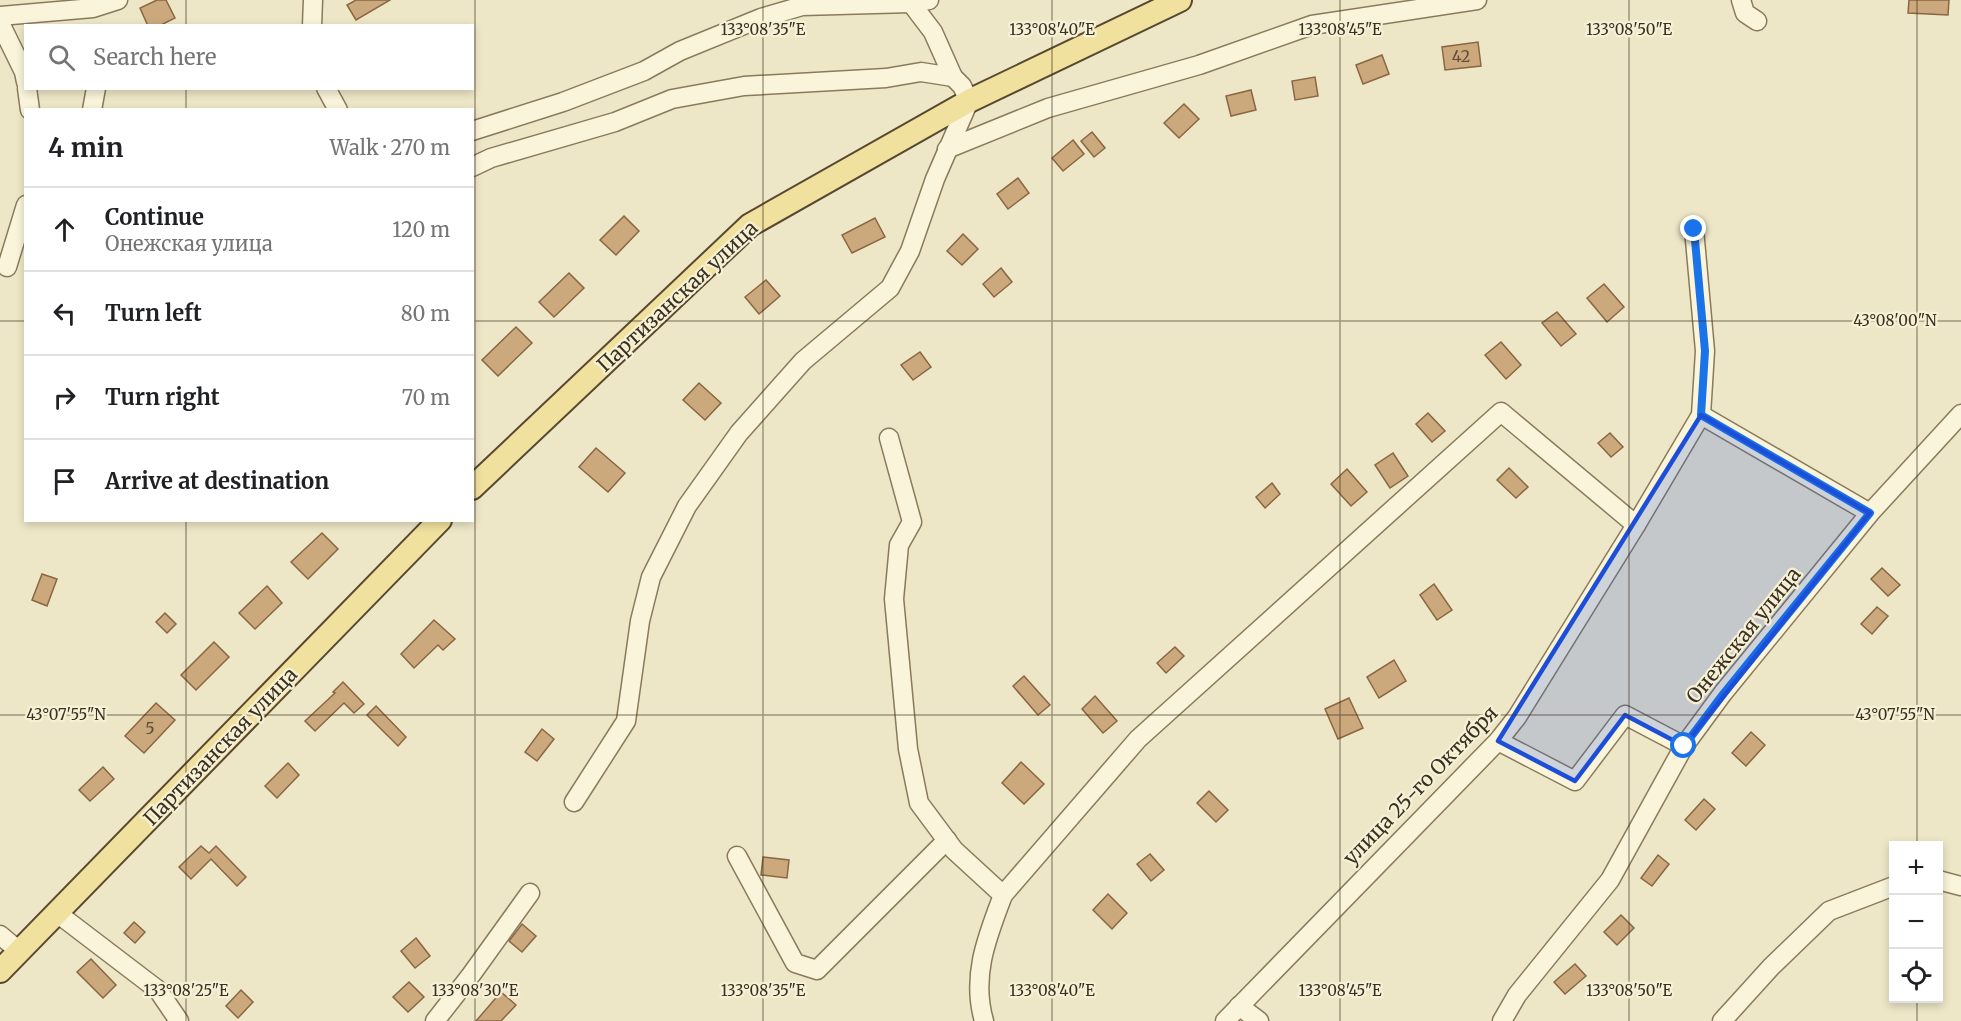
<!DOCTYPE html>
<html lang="en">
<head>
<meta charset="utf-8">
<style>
	body { margin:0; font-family:Merriweather,serif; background:#f6f6f6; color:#202124 }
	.controls { position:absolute; right:18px; bottom:18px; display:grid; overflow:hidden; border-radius:0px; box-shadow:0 3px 9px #0003 }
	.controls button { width:54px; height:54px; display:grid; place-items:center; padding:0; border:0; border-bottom:2px solid #e0e0e0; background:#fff; color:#202124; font:30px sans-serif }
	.stop { position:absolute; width:18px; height:18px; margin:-14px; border:4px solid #1a73e8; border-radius:50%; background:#fff }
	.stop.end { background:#1a73e8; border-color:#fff; box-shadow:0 2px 6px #0008 }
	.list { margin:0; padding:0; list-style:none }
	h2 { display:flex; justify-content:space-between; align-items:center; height:78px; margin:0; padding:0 24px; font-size:26px }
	h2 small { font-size:20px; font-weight:400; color:#757577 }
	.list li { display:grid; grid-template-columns:39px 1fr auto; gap:18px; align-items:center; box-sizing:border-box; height:84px; padding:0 24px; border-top:2px solid #e0e0e0 }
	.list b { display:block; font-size:22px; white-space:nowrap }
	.list p { margin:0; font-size:20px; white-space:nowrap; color:#757577 }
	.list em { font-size:20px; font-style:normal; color:#757577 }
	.icon { flex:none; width:33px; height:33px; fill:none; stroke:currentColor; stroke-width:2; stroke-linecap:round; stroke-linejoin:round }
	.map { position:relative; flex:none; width:1961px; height:1021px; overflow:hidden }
	.search { position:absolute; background:#fff; box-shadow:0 3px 9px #0003; left:24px; top:24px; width:450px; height:66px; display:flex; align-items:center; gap:15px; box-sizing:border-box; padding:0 21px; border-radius:0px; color:#757577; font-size:22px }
	.panel { position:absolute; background:#fff; box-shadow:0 3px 9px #0003; left:24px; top:108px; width:450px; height:414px; border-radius:0px }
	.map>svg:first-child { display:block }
</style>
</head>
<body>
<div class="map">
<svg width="1961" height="1021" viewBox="0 0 1961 1021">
	<rect width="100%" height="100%" fill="#eee7c7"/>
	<g fill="#cca87d" stroke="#896742" stroke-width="1.5">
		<path d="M157,0H166L175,18L159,26H148L140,8Z"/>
		<path d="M356,0H390L356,20L347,5Z"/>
		<path d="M1909,0H1949L1948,15L1908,13Z"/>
		<path d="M1478,42L1481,66L1445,70L1442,47Z"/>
		<path d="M1382,55L1389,74L1363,84L1356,65Z"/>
		<path d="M1315,77L1318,96L1295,100L1292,81Z"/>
		<path d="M1251,90L1256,110L1231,116L1226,96Z"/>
		<path d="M1184,104L1199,119L1179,138L1164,123Z"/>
		<path d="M1092,132L1105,148L1094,157L1081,141Z"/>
		<path d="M1073,140L1084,154L1063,171L1052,158Z"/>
		<path d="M1018,178L1029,193L1008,209L997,194Z"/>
		<path d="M624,216L639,231L616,255L600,240Z"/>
		<path d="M875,218L885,237L852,253L842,235Z"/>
		<path d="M963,234L978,249L962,265L947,251Z"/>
		<path d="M1001,268L1012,282L994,297L983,284Z"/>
		<path d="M569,273L584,288L554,317L539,302Z"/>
		<path d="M766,280L780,296L759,314L745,297Z"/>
		<path d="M1604,284L1624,307L1607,322L1587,298Z"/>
		<path d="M1557,312L1576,334L1561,346L1542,323Z"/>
		<path d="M516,327L532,343L498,376L482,360Z"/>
		<path d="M1501,342L1521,365L1506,379L1485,355Z"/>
		<path d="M920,352L931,367L913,380L901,365Z"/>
		<path d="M699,383L721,403L705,420L683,400Z"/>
		<path d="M1428,413L1445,431L1432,442L1416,424Z"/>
		<path d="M1610,433L1623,447L1611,457L1598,443Z"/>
		<path d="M596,448L625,473L608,492L579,467Z"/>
		<path d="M1393,453L1408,476L1390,488L1375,465Z"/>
		<path d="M1509,468L1528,487L1516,498L1497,480Z"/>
		<path d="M1347,469L1367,492L1351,506L1331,484Z"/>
		<path d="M1272,483L1280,494L1265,508L1256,497Z"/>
		<path d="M322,533L338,549L308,579L291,562Z"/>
		<path d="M1882,568L1900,585L1888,596L1871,579Z"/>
		<path d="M42,574L57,579L47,606L32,600Z"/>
		<path d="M1434,584L1452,610L1437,620L1420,595Z"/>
		<path d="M267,586L282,603L255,629L239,613Z"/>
		<path d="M1877,607L1888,616L1872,634L1861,624Z"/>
		<path d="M165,613L176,624L167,633L156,622Z"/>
		<path d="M434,620L455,639L443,650L438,645L414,668L401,654Z"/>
		<path d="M214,642L229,657L196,690L181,675Z"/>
		<path d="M1175,647L1184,656L1166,673L1157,663Z"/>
		<path d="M1394,660L1406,681L1379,698L1367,677Z"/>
		<path d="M1024,676L1050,705L1038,715L1013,686Z"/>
		<path d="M343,682L364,704L354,713L344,703L315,731L305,721L335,693L333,692Z"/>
		<path d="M1095,696L1117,721L1103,733L1082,709Z"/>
		<path d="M1349,698L1363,728L1338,739L1325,709Z"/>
		<path d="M156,703L175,720L144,753L125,736Z"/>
		<path d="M376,706L406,737L398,746L367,715Z"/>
		<path d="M542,729L554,739L537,761L525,752Z"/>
		<path d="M1751,732L1765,745L1746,766L1732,753Z"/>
		<path d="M1021,762L1044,784L1024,804L1002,783Z"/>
		<path d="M288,763L299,775L277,798L265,786Z"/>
		<path d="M103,767L114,779L90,801L79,790Z"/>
		<path d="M1209,791L1228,810L1216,822L1197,803Z"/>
		<path d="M1704,799L1715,809L1696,830L1685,820Z"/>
		<path d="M201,846L209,853L216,846L246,877L237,886L211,859L191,879L179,867Z"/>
		<path d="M1150,854L1164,870L1151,881L1137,864Z"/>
		<path d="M1658,855L1669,864L1652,886L1641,878Z"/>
		<path d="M763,857L789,860L787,878L761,875Z"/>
		<path d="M1108,894L1127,913L1112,929L1093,910Z"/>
		<path d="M1621,915L1634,928L1617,945L1604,932Z"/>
		<path d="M134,922L145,932L135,943L124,933Z"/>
		<path d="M522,924L536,936L522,952L509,941Z"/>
		<path d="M416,938L430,956L415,968L401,951Z"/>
		<path d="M91,959L116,985L103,998L77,972Z"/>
		<path d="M1575,964L1586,976L1565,994L1554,982Z"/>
		<path d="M409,982L424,997L408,1012L393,997Z"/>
		<path d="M241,990L253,1002L238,1018L226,1006Z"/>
		<path d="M501,992L516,1005L501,1021H476Z"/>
	</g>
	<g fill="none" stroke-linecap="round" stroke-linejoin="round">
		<g stroke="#8a7a5c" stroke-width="21">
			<g id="minor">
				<path d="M1741,0L1745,13L1757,21"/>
				<path d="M911,3L933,32L953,77"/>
				<path d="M0,16L93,8L118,0"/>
				<path d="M0,23L24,72L26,82"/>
				<path d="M312,26L313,0"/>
				<path d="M27,88L30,110"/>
				<path d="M326,88L338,110"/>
				<path d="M92,110L96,88"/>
				<path d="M472,131L563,102L644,71L680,51L761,18L802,6L911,3L929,0"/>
				<path d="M947,149L1048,108L1199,65L1312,25L1477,0"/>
				<path d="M472,167L491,158L615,122L672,99L744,86L886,78L921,72L953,77L962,86L969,101L935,179L910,251L890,288L803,361L739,433L687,506L651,577L640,621L626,721L574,802"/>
				<path d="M1694,229L1705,351L1701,415"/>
				<path d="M7,267L26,205"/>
				<path d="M889,438L912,522L899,545L894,599L908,749L919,803L954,850L1003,895C987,937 971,976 984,1021"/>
				<path d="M1498,741L1575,781L1625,715L1684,746"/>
				<path d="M737,856L795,963L817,970L947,840"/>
				<path d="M1938,880L1961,886"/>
				<path d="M1003,895L1138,739L1501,412L1636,525"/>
				<path d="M57,913L158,990L179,1021"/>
				<path d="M0,935L19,951"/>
				<path d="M1239,1006L1259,1021"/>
				<path d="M435,1021L471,975L530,893"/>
				<path d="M1225,1021L1498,741L1517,717L1636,525L1701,415L1870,513"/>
				<path d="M1502,1021L1517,995L1610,880L1684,746L1723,693L1870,513L1961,414"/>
				<path d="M1722,1021L1771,967L1829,911L1894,886"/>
			</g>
		</g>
		<g stroke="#584830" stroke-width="26">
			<g id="major">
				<path d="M472,488L750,225L969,101L1180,0"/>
				<path d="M0,971L440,520"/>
			</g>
		</g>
		<use href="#minor" stroke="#f9f4da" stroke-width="18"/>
		<use href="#major" stroke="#f1e19f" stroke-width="22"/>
	</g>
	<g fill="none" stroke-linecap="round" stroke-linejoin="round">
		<path stroke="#1a73e8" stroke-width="8" d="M1684,746L1724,693L1870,513L1701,415L1705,351L1694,229"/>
	</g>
	<path fill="#1d4ed8" fill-opacity="0.2" stroke="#1d4ed8" stroke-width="4.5" stroke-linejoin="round" d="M1701,415L1870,513L1684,746L1625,715L1575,781L1498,741Z"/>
	<path fill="none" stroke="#3a3020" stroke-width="1.5" stroke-opacity="0.45" d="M186,0V26M475,0V1021M763,0V1021M1052,0V1021M1340,0V1021M1629,0V1021M1917,0V846M186,88V110M0,321H26M472,321H1961M186,520V1021M0,715H1961M1917,998V1021"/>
	<g text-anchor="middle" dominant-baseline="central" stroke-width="4.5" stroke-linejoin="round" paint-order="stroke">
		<g font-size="16" fill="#5e4e37">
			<text x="1461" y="56">42</text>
			<text x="150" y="728">5</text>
		</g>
		<g font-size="20" fill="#3a3020" stroke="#f6f1d6">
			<text transform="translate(677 296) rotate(-43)">Партизанская улица</text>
			<text transform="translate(1743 635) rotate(-51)">Онежская улица</text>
			<text transform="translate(220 746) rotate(-46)">Партизанская улица</text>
			<text transform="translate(1420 785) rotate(-46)">улица 25-го Октября</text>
		</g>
	</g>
	<g font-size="15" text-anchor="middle" fill="#3a3020" stroke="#f6f1d6" stroke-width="4.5" stroke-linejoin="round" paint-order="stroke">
		<text x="763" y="35">133°08'35"E</text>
		<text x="1052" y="35">133°08'40"E</text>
		<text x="1340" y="35">133°08'45"E</text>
		<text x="1629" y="35">133°08'50"E</text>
		<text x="1895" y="326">43°08'00"N</text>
		<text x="66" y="720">43°07'55"N</text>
		<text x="1895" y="720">43°07'55"N</text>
		<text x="186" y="996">133°08'25"E</text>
		<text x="475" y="996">133°08'30"E</text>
		<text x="763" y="996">133°08'35"E</text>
		<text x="1052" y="996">133°08'40"E</text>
		<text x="1340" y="996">133°08'45"E</text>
		<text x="1629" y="996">133°08'50"E</text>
	</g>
</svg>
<div class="controls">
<button>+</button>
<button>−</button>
<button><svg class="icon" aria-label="locate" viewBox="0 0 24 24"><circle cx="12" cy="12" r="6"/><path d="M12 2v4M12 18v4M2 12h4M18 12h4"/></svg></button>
</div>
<div class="stop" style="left:1684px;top:746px"></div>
<div class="stop end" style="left:1694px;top:229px"></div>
<div class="search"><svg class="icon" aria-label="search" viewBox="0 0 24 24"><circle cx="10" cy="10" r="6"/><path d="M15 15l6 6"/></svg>Search here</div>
<section class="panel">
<h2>4 min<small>Walk · 270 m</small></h2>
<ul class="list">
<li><svg class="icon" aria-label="ahead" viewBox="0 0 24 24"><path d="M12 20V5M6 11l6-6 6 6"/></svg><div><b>Continue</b><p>Онежская улица</p></div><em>120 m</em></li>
<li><svg class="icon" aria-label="left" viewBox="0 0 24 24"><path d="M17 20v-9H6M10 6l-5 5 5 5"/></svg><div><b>Turn left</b></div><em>80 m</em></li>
<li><svg class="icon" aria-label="right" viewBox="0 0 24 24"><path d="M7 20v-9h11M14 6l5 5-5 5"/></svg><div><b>Turn right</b></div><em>70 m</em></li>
<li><svg class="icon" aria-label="arrive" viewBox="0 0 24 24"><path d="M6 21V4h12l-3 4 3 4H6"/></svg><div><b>Arrive at destination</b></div></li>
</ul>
</section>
</div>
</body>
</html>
